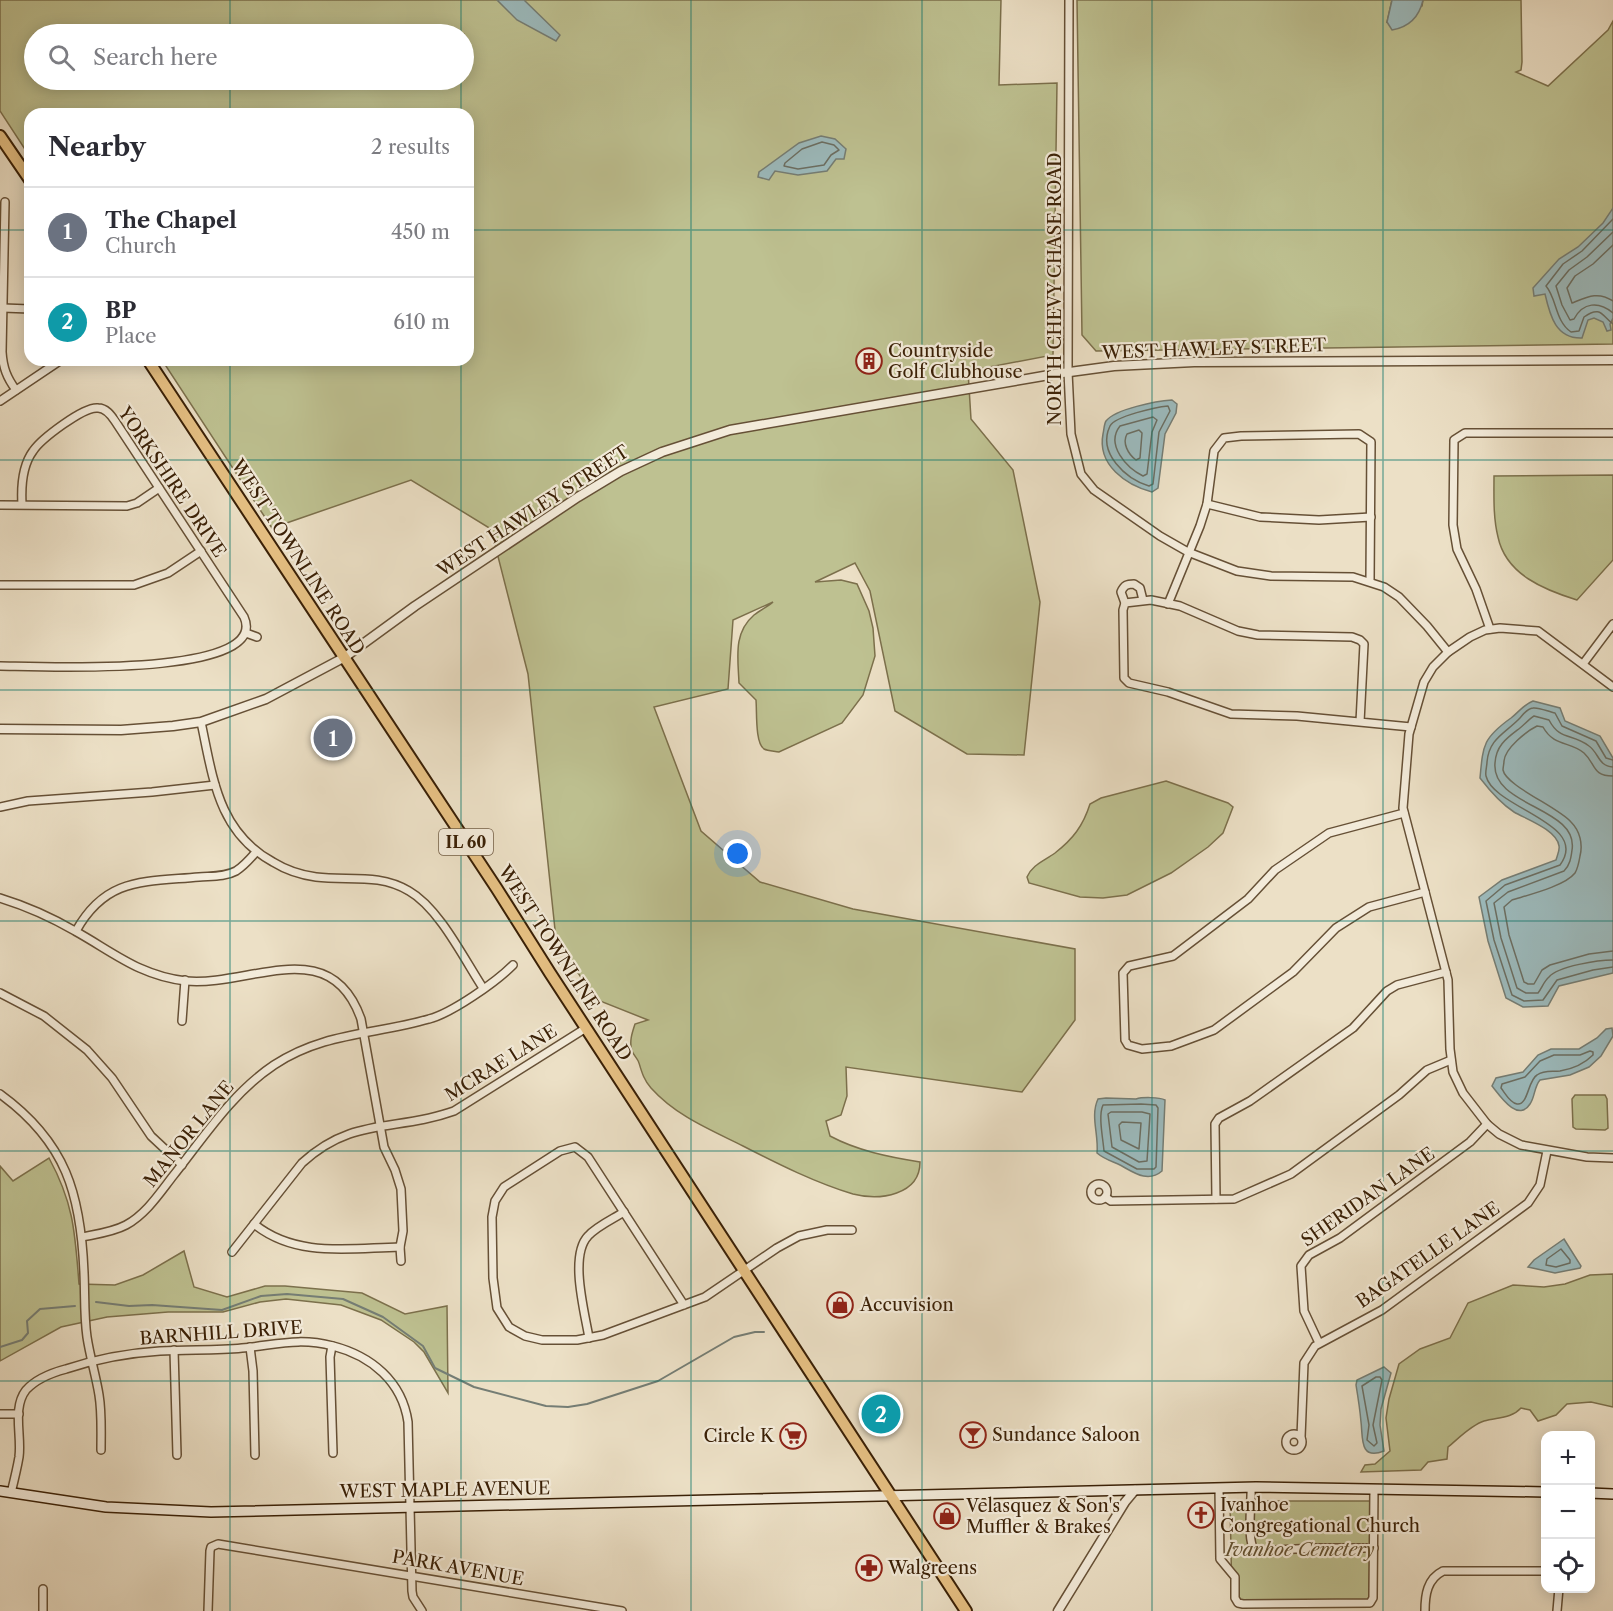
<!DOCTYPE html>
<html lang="en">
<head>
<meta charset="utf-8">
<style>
	body { margin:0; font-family:"Libre Caslon Text",serif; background:#f2f2f3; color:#2b2b33 }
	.controls { position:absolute; right:18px; bottom:18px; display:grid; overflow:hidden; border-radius:12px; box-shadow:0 3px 15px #0003 }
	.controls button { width:54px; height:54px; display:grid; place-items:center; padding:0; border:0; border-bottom:2px solid #e1e1e2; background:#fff; color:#2b2b33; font:30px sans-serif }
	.you { position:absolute; left:738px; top:854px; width:21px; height:21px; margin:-15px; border:4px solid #fff; border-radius:50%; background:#1a73e8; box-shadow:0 0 0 9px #1a73e833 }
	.badge { display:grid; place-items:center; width:39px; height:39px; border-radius:50%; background:#8f2418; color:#fff; font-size:20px; font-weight:700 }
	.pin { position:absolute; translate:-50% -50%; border:3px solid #fff; box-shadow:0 2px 6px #0006 }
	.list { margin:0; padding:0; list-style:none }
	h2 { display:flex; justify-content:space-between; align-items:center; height:78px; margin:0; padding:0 24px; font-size:26px }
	h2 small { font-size:20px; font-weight:400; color:#7c7c81 }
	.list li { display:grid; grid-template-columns:39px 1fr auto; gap:18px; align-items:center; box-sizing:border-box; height:90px; padding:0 24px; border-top:2px solid #e1e1e2 }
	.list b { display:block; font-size:22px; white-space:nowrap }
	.list p { margin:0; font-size:20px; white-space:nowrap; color:#7c7c81 }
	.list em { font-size:20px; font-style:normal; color:#7c7c81 }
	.icon { flex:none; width:33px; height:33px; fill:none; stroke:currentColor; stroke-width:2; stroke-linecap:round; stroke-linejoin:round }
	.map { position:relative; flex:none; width:1613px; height:1611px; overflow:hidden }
	.search { position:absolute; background:#fff; box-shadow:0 3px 15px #0003; left:24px; top:24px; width:450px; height:66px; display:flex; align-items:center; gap:15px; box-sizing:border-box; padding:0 21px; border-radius:33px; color:#7c7c81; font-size:22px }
	.panel { position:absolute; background:#fff; box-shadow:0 3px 15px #0003; left:24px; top:108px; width:450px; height:258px; border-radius:18px }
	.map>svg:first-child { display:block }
</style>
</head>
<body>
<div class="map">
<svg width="1613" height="1611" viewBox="0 0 1613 1611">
	<rect width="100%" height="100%" fill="#ece0c6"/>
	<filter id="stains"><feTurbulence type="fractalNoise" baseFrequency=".00333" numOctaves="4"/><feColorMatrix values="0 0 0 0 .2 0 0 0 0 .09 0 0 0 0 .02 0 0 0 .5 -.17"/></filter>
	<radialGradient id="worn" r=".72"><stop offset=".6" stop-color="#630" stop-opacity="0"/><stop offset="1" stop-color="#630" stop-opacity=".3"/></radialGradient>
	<g fill="#bec191" stroke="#7c704c" stroke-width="1.5" fill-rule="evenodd">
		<path d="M0,0H1001L999,85L1057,83L1053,355L968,371L971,419L1013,470L1040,602L1024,755L967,754L895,711L870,591L855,563L815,582L841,580L857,584L869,611L873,628L875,656L863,695L842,723L779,752C774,751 768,751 764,749C755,743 757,712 756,700L739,683C738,658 733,633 754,615C760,610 769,606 773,602L733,620L728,689L654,707L701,831L760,882L853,909L1075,949V1020L1022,1092L846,1067L847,1096L841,1115L826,1121L830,1136C858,1151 889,1157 920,1162C920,1195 880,1201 853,1194C816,1183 778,1164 743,1146C711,1130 676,1116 651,1088C644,1080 642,1073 639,1063C638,1059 634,1056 632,1051C629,1042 632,1033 635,1024L648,1020L595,999L556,939L528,674L491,529L411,480L272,528L162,360H468V114H30V157L0,111ZM34,34H464V80H34Z"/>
		<path d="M1077,0H1392L1387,22L1422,6L1423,0H1521L1522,62L1521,70L1516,72L1548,86L1608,30L1613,21V344L1096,351L1082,335Z"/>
		<path d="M1613,475V560L1577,600C1545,590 1506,575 1498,537C1493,517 1494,496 1494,476Z"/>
		<path d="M1166,781L1228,803L1233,807L1223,833L1208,847L1171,873L1127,895L1103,898L1080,897L1029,883L1027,877C1032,865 1044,861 1055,853C1073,839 1083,826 1090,804L1101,798Z"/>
		<path d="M1575,1095H1605L1607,1099L1608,1128L1605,1130L1576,1129L1573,1127L1572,1099Z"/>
		<path d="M49,1158C74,1204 75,1233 79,1284L115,1285L143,1275L184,1251L194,1287L227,1297L265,1286H285L362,1293L405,1314L447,1306L448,1393L424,1352L414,1342L381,1320L341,1305L286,1299L260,1302L223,1312H168L107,1317L61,1327L0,1361V1166L13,1181Z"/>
		<path d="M1613,1274V1407L1591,1402L1567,1404L1556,1415L1538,1421L1530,1410L1521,1408C1511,1419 1497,1417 1484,1421C1471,1425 1458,1439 1448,1447L1447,1459L1428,1462L1421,1470L1361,1472L1365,1465L1375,1464L1390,1451L1386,1418L1389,1399L1399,1364L1420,1349L1450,1338L1468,1303L1513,1285L1544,1287L1565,1284L1590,1275Z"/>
		<path d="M1230,1501H1371L1369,1600H1232Z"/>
	</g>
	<g fill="#9cbbbe" stroke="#757d74" stroke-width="1.5">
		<path d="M497,0H524L560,35L556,41L517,20Z"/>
		<path d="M1392,0H1423C1419,18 1409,27 1392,30L1387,22Z"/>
		<path d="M821,136L835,139L846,149L844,159H836L827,171L798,175L775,171L769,180L758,177L759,172L799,143Z"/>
		<path d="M1613,208V318L1610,324L1611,330L1607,331L1603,322L1594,318L1588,320L1582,338C1556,339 1550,316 1545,294L1534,296L1533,288L1559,259L1578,247L1603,223Z"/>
		<path d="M1172,400L1177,404L1176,413L1165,434L1158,488L1152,492C1126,485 1097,465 1103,434C1104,430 1104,424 1106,421C1115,409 1157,401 1172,400Z"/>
		<path d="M1533,701L1560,708L1565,721L1600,736L1613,758V973L1559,986L1548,1006L1523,1007L1506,998L1488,941L1479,897L1502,880L1556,860C1557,856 1560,850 1559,846C1557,830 1526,819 1514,812C1500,803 1490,791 1480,778C1483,745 1483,738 1511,718C1519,712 1523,705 1533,701Z"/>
		<path d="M1612,1028L1613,1036L1601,1056L1589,1067L1570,1075L1540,1080C1534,1087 1535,1097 1530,1104C1518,1123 1500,1096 1492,1086L1496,1078L1523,1072L1538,1055L1551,1049H1579L1597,1038L1606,1029Z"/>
		<path d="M1106,1098L1136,1099C1142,1097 1159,1097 1165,1100L1162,1171C1147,1184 1132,1171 1118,1164C1111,1161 1104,1159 1097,1153C1099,1135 1090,1116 1098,1099Z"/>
		<path d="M1564,1239L1581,1266L1580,1268L1555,1273L1528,1267L1534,1260Z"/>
		<path d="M1384,1367L1391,1373L1381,1409L1380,1425L1384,1451C1359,1461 1363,1437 1361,1422C1360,1410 1358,1397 1356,1385L1357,1380Z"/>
	</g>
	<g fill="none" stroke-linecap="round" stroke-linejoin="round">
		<g stroke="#6b6e62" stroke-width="1.5">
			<path d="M822,142L834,145L839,150L831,155L824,165L798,169L784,166L785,163L802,149Z"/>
			<path d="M1613,219L1582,251L1563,264L1546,286C1557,299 1555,321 1571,332L1579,331L1584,317C1601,305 1602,316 1613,324"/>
			<path d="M1613,232L1587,257L1569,270L1556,286L1562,305L1570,320L1574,319C1583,302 1599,301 1613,313"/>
			<path d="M1613,245L1593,264L1575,276L1567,288L1572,303C1587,297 1598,291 1613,301"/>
			<path d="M1168,406L1170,411L1159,432L1153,484L1149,486C1126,479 1097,453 1110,426C1115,416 1157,407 1168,406Z"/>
			<path d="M1153,417L1157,420L1152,432L1147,474L1143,476C1127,468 1105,445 1120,426Z"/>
			<path d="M1139,430L1142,433L1140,458L1136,460C1128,454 1122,443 1127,434Z"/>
			<path d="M1613,760L1606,758L1596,741L1562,726L1555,713C1549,712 1539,707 1533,708C1526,709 1523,715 1519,719C1504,734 1489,739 1487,762C1487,766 1485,772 1486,776C1494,809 1591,823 1560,865L1505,885L1486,901L1494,940L1512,995L1524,1001L1543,1000L1557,980L1593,970L1613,967"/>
			<path d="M1613,767C1598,766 1599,753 1589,746C1572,733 1560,741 1549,720L1534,716C1529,719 1525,724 1520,728C1507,738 1496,745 1495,763C1491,807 1579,807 1572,850C1571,858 1570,865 1564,871L1508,892L1494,903L1501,938L1517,988L1526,993H1538C1542,988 1544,981 1549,977C1558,966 1599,960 1613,960"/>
			<path d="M1613,776C1592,776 1596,764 1584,753C1570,741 1554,747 1543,727L1537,726C1527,731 1505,748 1504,761C1504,764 1503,767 1503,770C1506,786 1558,807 1571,822C1580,831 1583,844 1580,856C1579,862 1578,868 1575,873C1565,886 1528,895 1512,900L1504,907L1509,935L1524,982L1528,984H1534L1542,970L1550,965L1589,954L1613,951"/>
			<path d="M1590,1051L1593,1052V1055C1585,1063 1572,1069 1560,1071C1552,1072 1544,1070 1537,1075C1528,1080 1528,1106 1517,1104C1510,1103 1505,1093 1501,1088L1502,1084L1525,1077L1540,1061L1554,1055H1580Z"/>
			<path d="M1141,1104L1156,1105L1158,1108L1156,1167L1154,1169H1137L1104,1151C1103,1138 1098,1116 1103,1105Z"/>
			<path d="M1111,1112H1142L1150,1114L1147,1161L1139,1162L1112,1147L1108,1114Z"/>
			<path d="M1122,1122L1141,1123L1139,1149L1121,1140L1119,1125Z"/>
			<path d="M1561,1249L1570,1260V1263L1556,1267L1546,1265L1547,1259Z"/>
			<path d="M1376,1377H1380L1382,1380L1373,1425L1377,1443L1374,1446L1367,1440L1369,1425L1362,1386Z"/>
		</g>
		<g stroke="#757d74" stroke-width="2">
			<path d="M96,1302L129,1306L152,1305L222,1310L261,1296L287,1294L343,1299L383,1317L423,1346L435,1368L474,1387L546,1406L568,1407L587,1404L658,1381L734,1337L755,1332H764"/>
			<path d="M0,1347L22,1340L28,1333L27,1321L40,1309L75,1306"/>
		</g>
		<g stroke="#665036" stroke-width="10">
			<g id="minor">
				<path d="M1069,0L1068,372L1071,434L1081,474L1094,490L1160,536L1188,552L1237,571L1271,576L1353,577L1384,587L1399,597L1427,626L1448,652"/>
				<path d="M5,202L2,352C3,368 7,378 16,390"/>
				<path d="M3,308L30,309"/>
				<path d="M0,401L61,360"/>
				<path d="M1207,504L1260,517L1319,520L1371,517"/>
				<path d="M0,505L127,506L137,503L159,488"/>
				<path d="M0,585H134L168,573L201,551"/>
				<path d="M1125,603L1121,592C1124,585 1127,584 1134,584L1140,588L1143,600"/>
				<path d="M1168,604L1200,526L1207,504L1214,451L1224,438L1241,436L1359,434L1371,442L1370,581"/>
				<path d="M1490,629L1476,589L1457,549L1453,525L1454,440L1465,433H1613"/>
				<path d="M246,633L257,637"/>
				<path d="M1583,664L1613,624"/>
				<path d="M0,666C30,666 272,679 244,617L115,421C111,415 106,408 98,408C84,406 41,439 33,451C22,466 21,486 22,504"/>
				<path d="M1613,687L1538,631L1500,628L1485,630L1470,637L1448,652L1433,667L1424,682L1409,734L1403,808L1448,980L1450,1049L1453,1072L1463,1093L1487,1124L1499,1134L1521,1145L1587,1157L1613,1158"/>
				<path d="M201,722C213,778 218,832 273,862C286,870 301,875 316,877C348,881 379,873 409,891C439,908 464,959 483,988"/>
				<path d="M1360,722L1364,644L1360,640L1352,637L1258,635L1238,631L1180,606L1151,600L1125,603L1123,610L1124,678L1129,683L1168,692L1231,714L1297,716L1411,727"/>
				<path d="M0,807L28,801L152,792L215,785"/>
				<path d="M1404,813L1329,833L1275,870L1248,899L1173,956L1129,966L1123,973L1125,1040L1128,1045L1142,1049L1171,1046L1214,1030L1293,972L1336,928L1369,907L1425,892"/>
				<path d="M0,898C26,906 51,917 75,931C113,952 140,976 186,981C250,987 330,932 361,1019L384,1147L395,1170L401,1189L403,1231L400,1247L401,1261"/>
				<path d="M76,931C106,877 144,882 199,877C212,876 225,877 236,871C244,866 250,859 256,852"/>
				<path d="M0,993L44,1016L87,1050L112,1078L151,1136L182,1165"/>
				<path d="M182,1021L185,980"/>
				<path d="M0,1094C66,1142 81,1194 84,1273C85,1294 84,1316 87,1337C90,1357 96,1376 99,1395C102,1413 101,1432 101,1450"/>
				<circle cx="1099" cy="1192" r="8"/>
				<path d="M1105,1197L1111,1201L1234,1199L1291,1174L1399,1095L1427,1070L1451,1060"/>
				<path d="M1216,1199L1215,1124L1219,1118L1250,1101L1353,1028L1387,991L1397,985L1446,972"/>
				<path d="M254,1224C296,1258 349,1248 400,1247"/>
				<path d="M82,1237C97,1234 113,1232 126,1225C146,1214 159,1194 173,1176C204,1137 232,1093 274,1065C324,1032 374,1035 429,1019C452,1013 496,982 513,965"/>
				<path d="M232,1252L302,1163C353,1116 396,1132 454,1111L586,1028"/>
				<path d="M684,1305L588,1157L575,1147L560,1151L504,1187L495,1201L492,1217L493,1278L497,1308L509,1327L525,1336L542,1340H577L603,1335L705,1297L777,1248L799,1236L827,1230H852"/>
				<path d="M589,1338C585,1313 569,1256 588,1236C597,1226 613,1219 624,1212"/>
				<path d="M1319,1343L1304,1311L1301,1266L1309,1255L1340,1238L1470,1142L1487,1124"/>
				<path d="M332,1346L330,1357L333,1453"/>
				<path d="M250,1347L253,1371L255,1455"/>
				<path d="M174,1350L177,1455"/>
				<path d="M0,1414H19"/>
				<circle cx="1294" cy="1442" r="8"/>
				<path d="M1301,1437L1304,1363L1315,1346L1382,1310L1528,1203L1540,1185L1547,1151"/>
				<path d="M1251,1487C1252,1503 1246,1540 1255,1551L1316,1548H1374"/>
				<path d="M1219,1488L1220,1559L1235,1577V1598L1238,1603L1243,1604L1370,1603L1373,1598L1374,1489"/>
				<path d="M11,1493C14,1481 17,1469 19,1457C22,1436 12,1408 26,1390C36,1379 51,1373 66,1369C96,1359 128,1353 160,1351C187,1349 215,1351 242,1348C276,1345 298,1337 333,1346C371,1356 402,1381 408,1422L412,1591L413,1597L422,1611"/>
				<path d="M43,1611V1589"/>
				<path d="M208,1611L210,1551L211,1547L218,1544L622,1611"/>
				<path d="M1425,1611C1425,1595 1427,1579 1443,1571H1546"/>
				<path d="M1557,1611L1559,1588"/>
			</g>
		</g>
		<g stroke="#665036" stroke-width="11">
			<g id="tertiary">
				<path d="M0,729L121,730L173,726L201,722L266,699L345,657L415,606L578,497L621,471L662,452L730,430L1055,374L1114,366L1194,362L1613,360"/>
				<path d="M1058,1611L1125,1502L1135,1490"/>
			</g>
		</g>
		<g stroke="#3a2006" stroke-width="12">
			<g id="secondary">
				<path d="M0,1491L106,1507L211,1512L1256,1487L1546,1492"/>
				<path d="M1590,1493L1613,1494"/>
			</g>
		</g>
		<g stroke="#3a2006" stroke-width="14">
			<g id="primary">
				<path d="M0,136L30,180"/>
				<path d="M148,360L497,889L550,973L966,1611"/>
			</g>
		</g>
		<use href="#minor" stroke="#f3ebda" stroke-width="7"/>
		<use href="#tertiary" stroke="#f3ebda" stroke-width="8"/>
		<use href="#secondary" stroke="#f3ebda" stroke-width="9"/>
		<use href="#primary" stroke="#e6c083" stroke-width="10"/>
	</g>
	<path fill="none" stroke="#0f766e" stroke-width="1.5" stroke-opacity="0.55" d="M230,0V34M461,0V34M691,0V1611M922,0V1611M1152,0V1611M1383,0V1611M230,80V114M461,80V114M0,230H30M468,230H1613M230,360V1611M461,360V1611M0,460H1613M0,690H1613M0,921H1613M0,1151H1613M0,1381H1613"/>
	<defs>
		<g id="building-ring" transform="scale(1.35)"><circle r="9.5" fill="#f3ebda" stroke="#8f2418" stroke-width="1.5"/><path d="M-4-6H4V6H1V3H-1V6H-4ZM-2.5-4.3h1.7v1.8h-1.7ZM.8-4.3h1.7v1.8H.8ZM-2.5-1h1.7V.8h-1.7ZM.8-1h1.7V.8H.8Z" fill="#8f2418"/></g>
		<g id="shop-ring" transform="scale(1.35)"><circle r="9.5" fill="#f3ebda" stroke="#8f2418" stroke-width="1.5"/><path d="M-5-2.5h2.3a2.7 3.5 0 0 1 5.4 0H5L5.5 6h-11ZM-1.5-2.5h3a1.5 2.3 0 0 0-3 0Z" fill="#8f2418"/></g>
		<g id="bar-ring" transform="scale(1.35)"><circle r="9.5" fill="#f3ebda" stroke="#8f2418" stroke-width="1.5"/><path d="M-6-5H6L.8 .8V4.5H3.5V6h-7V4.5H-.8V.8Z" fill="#8f2418"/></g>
		<g id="supermarket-ring" transform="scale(1.35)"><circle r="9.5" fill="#f3ebda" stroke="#8f2418" stroke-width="1.5"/><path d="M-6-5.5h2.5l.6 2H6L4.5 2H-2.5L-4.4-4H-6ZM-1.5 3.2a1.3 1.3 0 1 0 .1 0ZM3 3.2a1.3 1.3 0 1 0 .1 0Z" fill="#8f2418"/></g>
		<g id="church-ring" transform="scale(1.35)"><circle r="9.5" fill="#f3ebda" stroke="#8f2418" stroke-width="1.5"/><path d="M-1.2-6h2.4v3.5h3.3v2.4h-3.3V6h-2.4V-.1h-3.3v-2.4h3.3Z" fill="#8f2418"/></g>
		<g id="pharmacy-ring" transform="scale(1.35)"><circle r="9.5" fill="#f3ebda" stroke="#8f2418" stroke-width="1.5"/><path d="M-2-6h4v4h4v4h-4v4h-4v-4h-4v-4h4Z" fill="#8f2418"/></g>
	</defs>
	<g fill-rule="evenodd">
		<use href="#building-ring" x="869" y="361"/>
		<use href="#shop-ring" x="840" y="1305"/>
		<use href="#bar-ring" x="973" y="1435"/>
		<use href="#supermarket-ring" x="793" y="1436"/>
		<use href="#church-ring" x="1201" y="1515"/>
		<use href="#shop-ring" x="947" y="1516"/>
		<use href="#pharmacy-ring" x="869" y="1568"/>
	</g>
	<g text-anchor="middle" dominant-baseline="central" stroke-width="4.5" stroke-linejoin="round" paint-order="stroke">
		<rect fill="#f3ebda" stroke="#725d46" stroke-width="1.5" x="439" y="829" width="54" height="26" rx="4.5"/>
		<g font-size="16" font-weight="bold" fill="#3a2006">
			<text x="466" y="842">IL 60</text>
		</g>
		<g font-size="18" fill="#3a2006" stroke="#f3ebda">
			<text transform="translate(1055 289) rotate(-90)">NORTH CHEVY CHASE ROAD</text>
			<text transform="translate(1214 349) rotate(-2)">WEST HAWLEY STREET</text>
			<text transform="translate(172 482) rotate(56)">YORKSHIRE DRIVE</text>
			<text transform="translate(533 511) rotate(-33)">WEST HAWLEY STREET</text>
			<text transform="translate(298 557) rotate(57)">WEST TOWNLINE ROAD</text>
			<text transform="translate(565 963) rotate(57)">WEST TOWNLINE ROAD</text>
			<text transform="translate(501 1063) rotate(-32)">MCRAE LANE</text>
			<text transform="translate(189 1134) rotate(-51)">MANOR LANE</text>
			<text transform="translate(1368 1197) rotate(-35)">SHERIDAN LANE</text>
			<text transform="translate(1428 1255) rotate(-35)">BAGATELLE LANE</text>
			<text transform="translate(221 1333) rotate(-4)">BARNHILL DRIVE</text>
			<text transform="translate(445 1490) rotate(-1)">WEST MAPLE AVENUE</text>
			<text transform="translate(458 1568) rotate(10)">PARK AVENUE</text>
		</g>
		<g font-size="18" fill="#3a2006" stroke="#f3ebda" text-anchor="start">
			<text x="888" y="351">Countryside<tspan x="888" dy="21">Golf Clubhouse</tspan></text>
			<text x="860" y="1305">Accuvision</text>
			<text x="992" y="1435">Sundance Saloon</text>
			<text x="774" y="1436" text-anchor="end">Circle K</text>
			<text x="1220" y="1505">Ivanhoe<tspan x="1220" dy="21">Congregational Church</tspan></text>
			<text x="966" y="1506">Velasquez &amp; Son's<tspan x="966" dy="21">Muffler &amp; Brakes</tspan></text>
			<text x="888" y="1568">Walgreens</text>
		</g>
		<g font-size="18" font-style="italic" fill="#625030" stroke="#f3ebda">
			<text x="1300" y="1550">Ivanhoe Cemetery</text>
		</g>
	</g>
	<rect width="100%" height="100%" filter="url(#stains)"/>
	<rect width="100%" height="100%" fill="url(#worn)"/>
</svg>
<div class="controls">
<button>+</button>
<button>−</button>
<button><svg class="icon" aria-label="locate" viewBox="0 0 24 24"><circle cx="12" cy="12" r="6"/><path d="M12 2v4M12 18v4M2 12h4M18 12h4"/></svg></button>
</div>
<div class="you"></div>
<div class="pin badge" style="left:333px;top:738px;background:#6b7280">1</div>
<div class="pin badge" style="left:881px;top:1414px;background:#0f9aa8">2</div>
<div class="search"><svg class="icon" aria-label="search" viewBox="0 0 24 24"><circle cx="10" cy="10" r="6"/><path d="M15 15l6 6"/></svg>Search here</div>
<section class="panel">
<h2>Nearby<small>2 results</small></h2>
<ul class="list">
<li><span class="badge" style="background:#6b7280">1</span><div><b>The Chapel</b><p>Church</p></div><em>450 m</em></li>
<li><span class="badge" style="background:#0f9aa8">2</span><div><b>BP</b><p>Place</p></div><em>610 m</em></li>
</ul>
</section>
</div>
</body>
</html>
